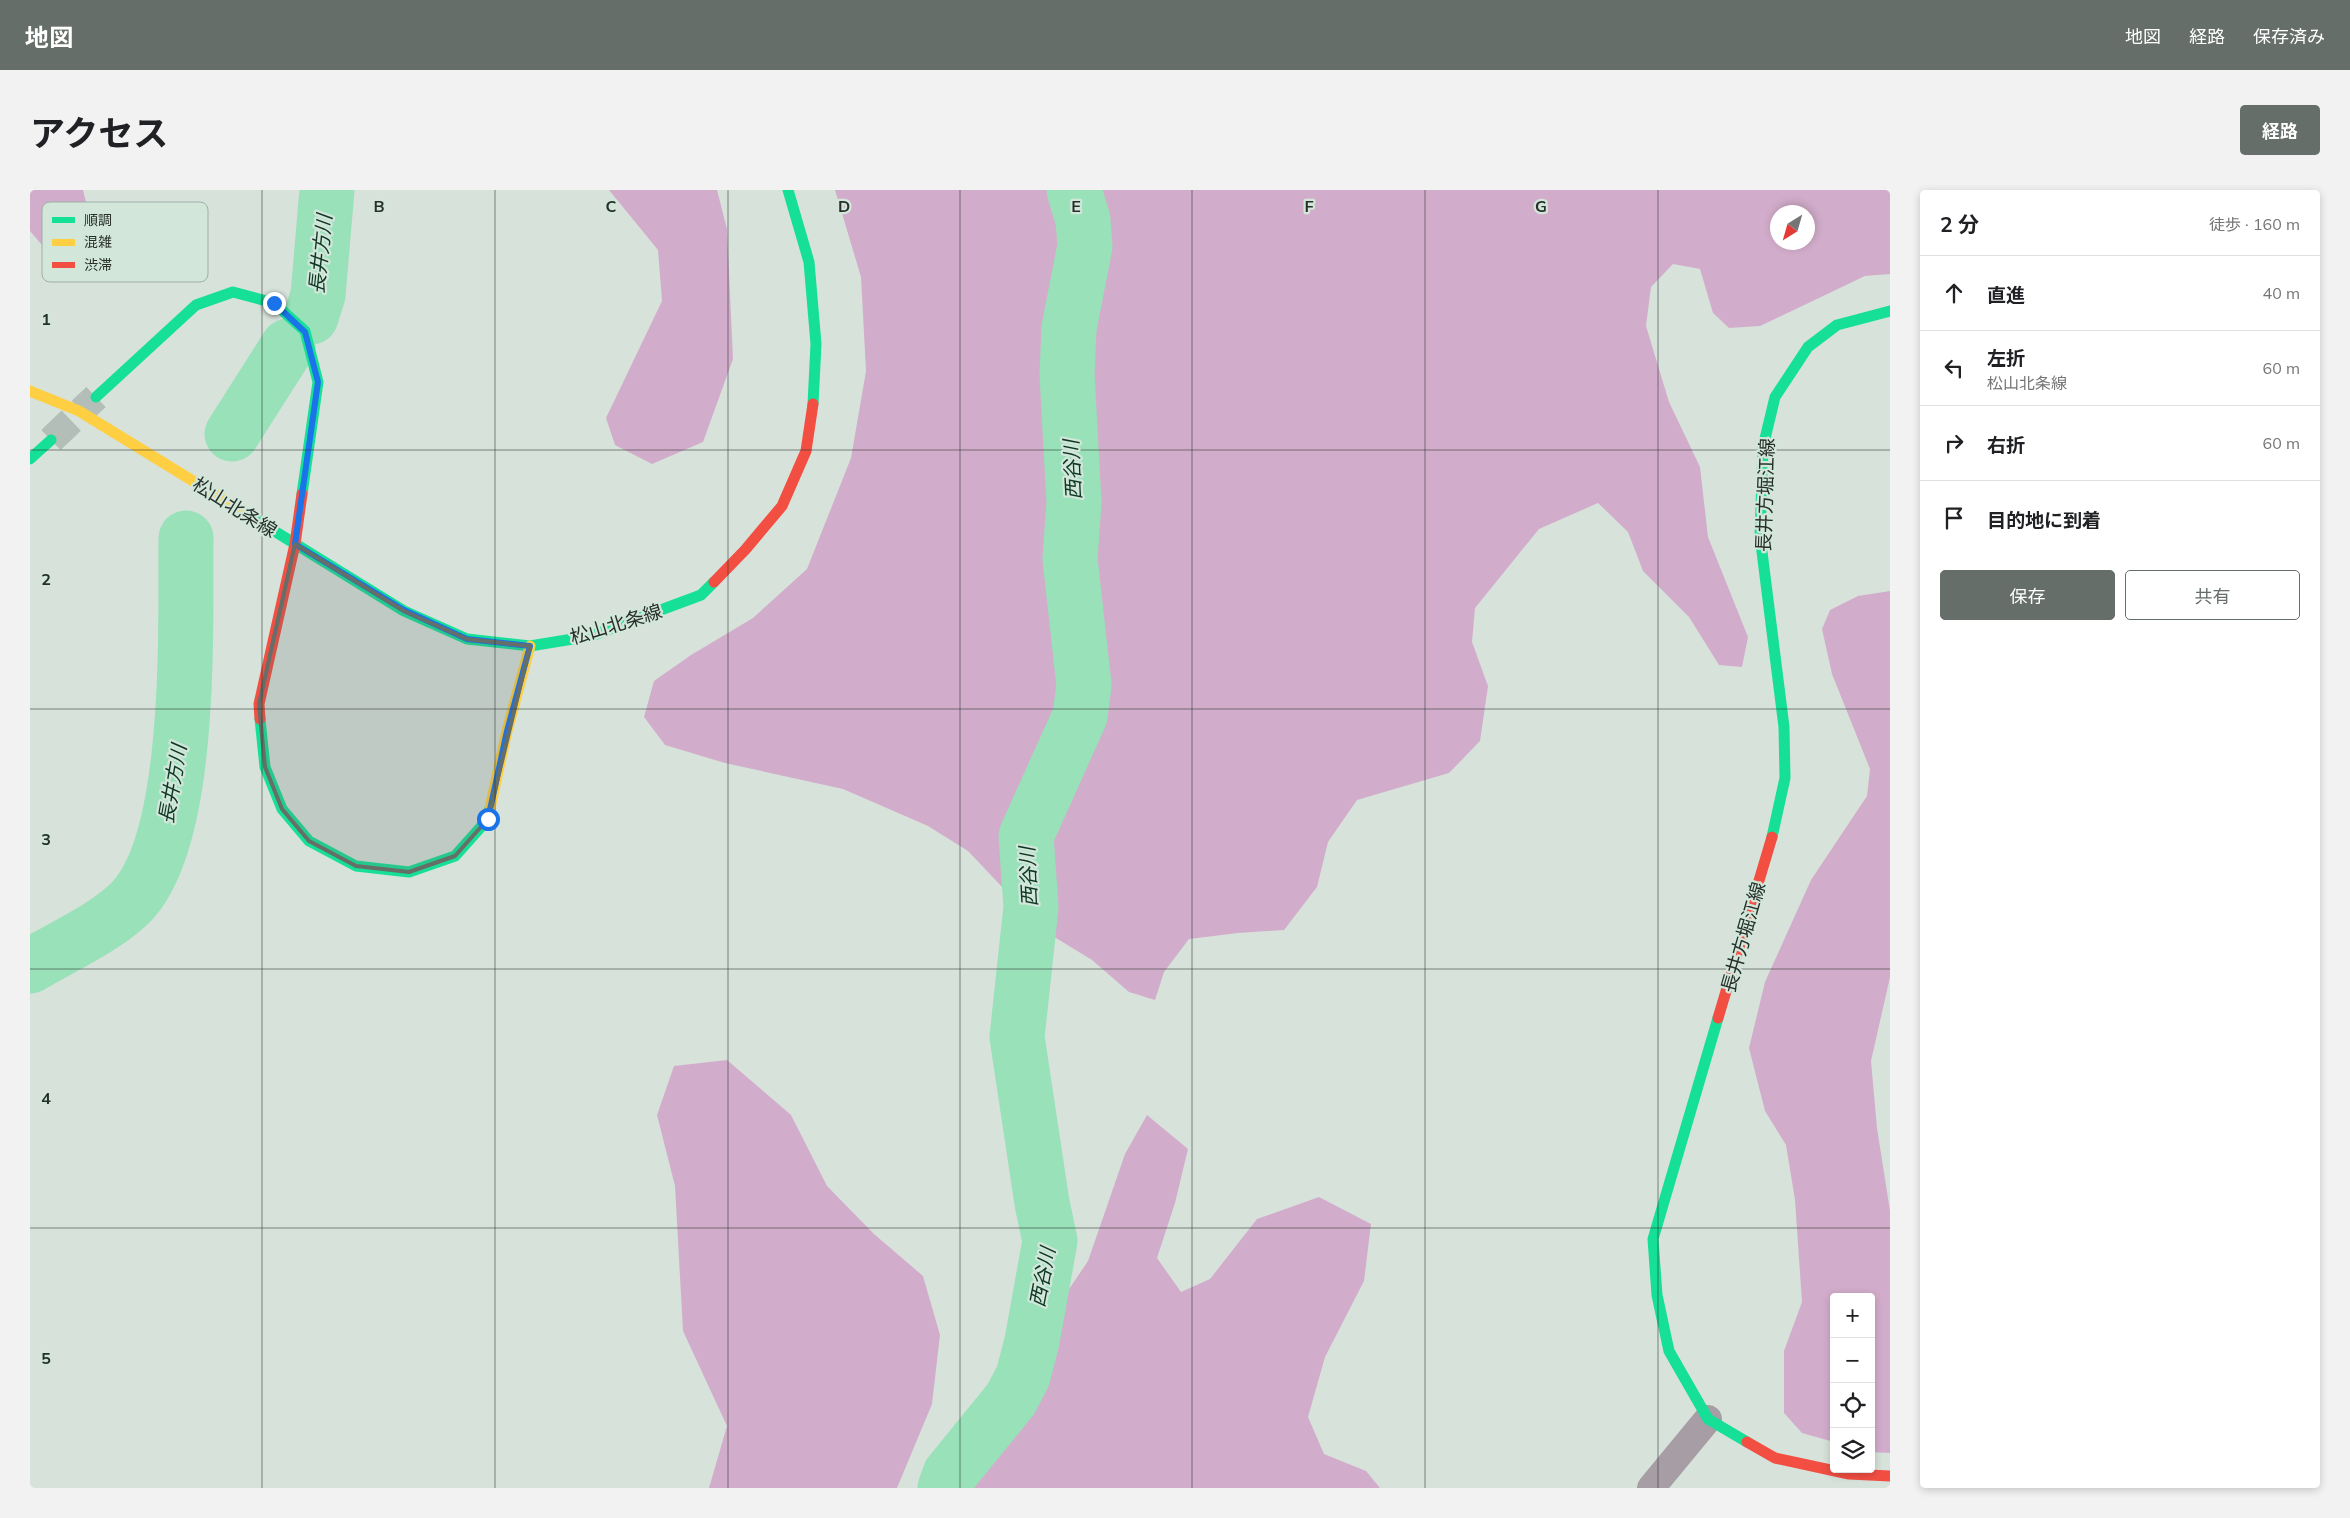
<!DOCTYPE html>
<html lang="ja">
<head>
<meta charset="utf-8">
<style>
	body { margin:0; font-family:Mulish,"Noto Sans JP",sans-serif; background:#f2f2f2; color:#202124 }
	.controls { position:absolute; right:15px; bottom:15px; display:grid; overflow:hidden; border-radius:5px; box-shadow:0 2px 8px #0003 }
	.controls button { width:45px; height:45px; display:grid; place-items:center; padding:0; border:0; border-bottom:1px solid #e0e0e0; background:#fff; color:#202124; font:25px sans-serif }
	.compass { position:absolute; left:1740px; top:15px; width:45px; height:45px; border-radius:50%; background:#fff; box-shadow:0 2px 8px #0003; rotate:217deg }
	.stop { position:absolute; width:15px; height:15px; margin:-11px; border:4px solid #1a73e8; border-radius:50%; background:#fff }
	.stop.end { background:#1a73e8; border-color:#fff; box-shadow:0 1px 5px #0008 }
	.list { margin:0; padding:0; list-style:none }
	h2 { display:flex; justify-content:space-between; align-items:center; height:65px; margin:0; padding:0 20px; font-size:21px }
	h2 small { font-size:16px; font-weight:400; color:#757577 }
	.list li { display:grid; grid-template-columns:32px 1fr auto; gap:15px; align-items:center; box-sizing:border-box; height:75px; padding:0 20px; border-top:1px solid #e0e0e0 }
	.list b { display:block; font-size:19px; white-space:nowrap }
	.list p { margin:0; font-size:16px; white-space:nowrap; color:#757577 }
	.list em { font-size:16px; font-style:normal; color:#757577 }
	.actions { display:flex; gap:10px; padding:15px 20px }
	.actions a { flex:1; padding:11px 0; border:1px solid #656e69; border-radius:5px; text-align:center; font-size:18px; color:#656e69 }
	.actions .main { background:#656e69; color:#fff }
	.icon { flex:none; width:28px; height:28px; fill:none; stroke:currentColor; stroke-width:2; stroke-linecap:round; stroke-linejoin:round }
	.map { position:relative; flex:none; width:1860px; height:1298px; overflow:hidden; border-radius:5px }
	header { display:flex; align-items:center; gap:30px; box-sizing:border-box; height:70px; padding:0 25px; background:#656e69; color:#fff }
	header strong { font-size:24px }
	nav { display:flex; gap:28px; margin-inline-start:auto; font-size:18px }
	.intro { display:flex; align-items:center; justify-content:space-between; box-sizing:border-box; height:120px; padding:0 30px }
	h1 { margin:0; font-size:35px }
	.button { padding:12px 22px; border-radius:5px; background:#656e69; color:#fff; font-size:18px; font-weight:700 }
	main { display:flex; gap:30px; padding:0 30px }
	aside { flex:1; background:#fff; border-radius:5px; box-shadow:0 2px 8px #0003 }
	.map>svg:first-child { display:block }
</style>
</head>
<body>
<header>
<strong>地図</strong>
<nav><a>地図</a><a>経路</a><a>保存済み</a></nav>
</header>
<div class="intro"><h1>アクセス</h1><a class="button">経路</a></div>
<main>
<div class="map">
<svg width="1860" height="1298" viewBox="0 0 1860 1298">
	<rect width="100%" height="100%" fill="#d7e2db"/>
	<g fill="#d2adcb" fill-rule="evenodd">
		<path d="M0,0H53L56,12V49L18,62L0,41Z"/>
		<path d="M579,0H687L697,39L703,169L673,252L622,274L585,255L576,228L632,111L628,60Z"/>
		<path d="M805,0H1860V84L1835,86L1730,136L1699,138L1683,123L1670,79L1643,74L1621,97L1616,136L1639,212L1670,277L1678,347L1718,447L1712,477L1689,475L1659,427L1613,381L1598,342L1568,313L1509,339L1445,418L1442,452L1458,496L1450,551L1419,583L1327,610L1298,652L1287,697L1254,740L1208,743L1159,749L1134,782L1125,810L1099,802L1062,770L1013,740L938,661L898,636L813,599L695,573L635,555L614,527L624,491L661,465L723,428L777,379L821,268L836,181L831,87ZM1748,22H1778V52H1748Z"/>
		<path d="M1860,401V787L1841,871L1847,938L1860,1021V1263L1841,1262V1107H1804V1252L1772,1243L1754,1223V1161L1772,1112L1765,1010L1756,955L1735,921L1719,858L1735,792L1781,690L1837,606L1840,579L1802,484L1792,439L1800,420L1828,406Z"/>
		<path d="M697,870L761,925L797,996L844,1044L893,1086L910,1145L902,1214L867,1298H679L697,1236L653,1141L645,996L627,925L644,876Z"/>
		<path d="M1117,925L1158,959L1145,1013L1127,1068L1151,1102L1180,1089L1227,1029L1289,1007L1341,1034L1334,1091L1295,1167L1278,1227L1294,1264L1336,1281L1350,1298H942L951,1258L1002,1154L1058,1071L1095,964Z"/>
	</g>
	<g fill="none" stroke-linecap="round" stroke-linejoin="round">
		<g stroke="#98e1b9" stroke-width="55">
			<path d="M281,127L288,105L297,0"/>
			<path d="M202,244L258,156"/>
			<path d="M0,776C32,757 69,741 97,716C164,656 155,435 156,348"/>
			<path d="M915,1298L920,1284L981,1209L993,1186L1002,1151L1020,1051L1012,1013L987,847L1001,717L996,646L1050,526L1054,495L1040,369L1044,313L1037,184L1039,138L1055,56L1053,30L1044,0"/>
		</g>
		<path stroke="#b4beb8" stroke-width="28" stroke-dasharray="28 14" stroke-linecap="butt" d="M21,250L66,207"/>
		<path stroke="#a79da5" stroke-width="28" d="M1621,1298L1678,1229"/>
		<g stroke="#16e098" stroke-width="11">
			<path d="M758,0L779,72L786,154L783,214"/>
			<path d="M66,207L166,115L203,102L244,113L275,141L288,192L272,304"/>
			<path d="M0,269L21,250"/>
			<path d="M220,326L374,421L437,449L500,456L561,446L671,405L684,392"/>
			<path d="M230,529L235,577L252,619L279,651L326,676L379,682L425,666L458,629L460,618"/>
			<path d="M1742,647L1755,588L1754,537L1730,346L1733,257L1745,207L1778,157L1807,135L1860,121"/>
			<path d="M1688,828L1623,1049L1627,1105L1639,1161L1678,1229L1717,1252"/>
		</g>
		<g stroke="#ffcf43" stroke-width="11">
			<path d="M0,201L49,221L220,326"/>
			<path d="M460,618L477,541L500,456"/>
		</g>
		<g stroke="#f24e42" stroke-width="11">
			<path d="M684,392L715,360L752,316L776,261L783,214"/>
			<path d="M230,529L229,514L265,354L272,304"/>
			<path d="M1688,828L1742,647"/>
			<path d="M1717,1252L1745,1268L1819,1284L1860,1286"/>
		</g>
	</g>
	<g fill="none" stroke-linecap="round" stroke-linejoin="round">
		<path stroke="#1a73e8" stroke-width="6" d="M244,113L275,142L288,192L265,354L374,420L437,449L500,456L477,541L458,629"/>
	</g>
	<path fill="#656e69" fill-opacity="0.2" stroke="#656e69" stroke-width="4" stroke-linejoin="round" d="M265,354L374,421L437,449L500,456L458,629L425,666L379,682L326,676L279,651L252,619L235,577L229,514Z"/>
	<path fill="none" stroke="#282f2b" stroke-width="1" stroke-opacity="0.55" d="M232,0V1298M465,0V1298M698,0V1298M930,0V1298M1162,0V1298M1395,0V1298M1628,0V1298M0,260H1860M0,519H1860M0,779H1860M0,1038H1860"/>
	<g text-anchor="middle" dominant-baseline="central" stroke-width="4.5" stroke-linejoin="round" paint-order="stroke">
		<g font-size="19" fill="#282f2b" stroke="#d2e6da">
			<text transform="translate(1735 305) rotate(-88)">長井方堀江線</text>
			<text transform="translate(205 317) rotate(32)">松山北条線</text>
			<text transform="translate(586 434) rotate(-17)">松山北条線</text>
			<text transform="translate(1713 747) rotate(-74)">長井方堀江線</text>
		</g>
		<g font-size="20" font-style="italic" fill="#0d3823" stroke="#d2e6da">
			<text transform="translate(290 64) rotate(-84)">長井方川</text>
			<text transform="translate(1042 280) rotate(-93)">西谷川</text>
			<text transform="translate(142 594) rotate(-80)">長井方川</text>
			<text transform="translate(998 687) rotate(-93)">西谷川</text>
			<text transform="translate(1012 1087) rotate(-79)">西谷川</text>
		</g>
	</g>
	<rect x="12" y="12" width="166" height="80" rx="8" fill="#d2e6da" stroke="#9fafa6" stroke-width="1"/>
	<rect x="22" y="27" width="23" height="6" fill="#16e098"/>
	<rect x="22" y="49" width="23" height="7" fill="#ffcf43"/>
	<rect x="22" y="72" width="23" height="6" fill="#f24e42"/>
	<g font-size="14" fill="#282f2b">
		<text x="54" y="35">順調</text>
		<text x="54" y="57">混雑</text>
		<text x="54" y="80">渋滞</text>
	</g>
	<g font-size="16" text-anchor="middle" font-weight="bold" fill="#282f2b" stroke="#d2e6da" stroke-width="4.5" stroke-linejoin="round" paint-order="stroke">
		<text x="349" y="22">B</text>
		<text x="581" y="22">C</text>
		<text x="814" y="22">D</text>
		<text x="1046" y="22">E</text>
		<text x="1279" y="22">F</text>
		<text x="1511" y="22">G</text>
		<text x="16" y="135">1</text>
		<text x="16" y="395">2</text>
		<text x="16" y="655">3</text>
		<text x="16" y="914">4</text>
		<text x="16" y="1174">5</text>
	</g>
</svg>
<div class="controls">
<button>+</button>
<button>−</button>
<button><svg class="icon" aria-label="locate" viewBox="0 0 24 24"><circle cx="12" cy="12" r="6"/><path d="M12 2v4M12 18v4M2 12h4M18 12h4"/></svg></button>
<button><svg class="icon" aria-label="layers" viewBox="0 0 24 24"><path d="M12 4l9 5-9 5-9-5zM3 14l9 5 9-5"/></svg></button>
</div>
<svg class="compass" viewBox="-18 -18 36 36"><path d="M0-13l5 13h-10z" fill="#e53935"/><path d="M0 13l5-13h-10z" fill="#757577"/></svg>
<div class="stop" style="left:458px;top:629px"></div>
<div class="stop end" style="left:244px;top:113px"></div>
</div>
<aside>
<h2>2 分<small>徒歩 · 160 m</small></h2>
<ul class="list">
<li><svg class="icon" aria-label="ahead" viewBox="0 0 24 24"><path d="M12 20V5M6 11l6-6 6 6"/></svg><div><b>直進</b></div><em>40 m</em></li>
<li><svg class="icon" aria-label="left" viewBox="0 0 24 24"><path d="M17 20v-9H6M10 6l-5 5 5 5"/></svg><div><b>左折</b><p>松山北条線</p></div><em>60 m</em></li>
<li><svg class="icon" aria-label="right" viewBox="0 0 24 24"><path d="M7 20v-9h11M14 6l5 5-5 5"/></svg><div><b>右折</b></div><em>60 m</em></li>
<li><svg class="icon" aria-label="arrive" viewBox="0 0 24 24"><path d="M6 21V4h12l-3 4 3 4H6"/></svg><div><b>目的地に到着</b></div></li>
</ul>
<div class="actions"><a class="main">保存</a><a>共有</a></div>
</aside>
</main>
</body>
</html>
